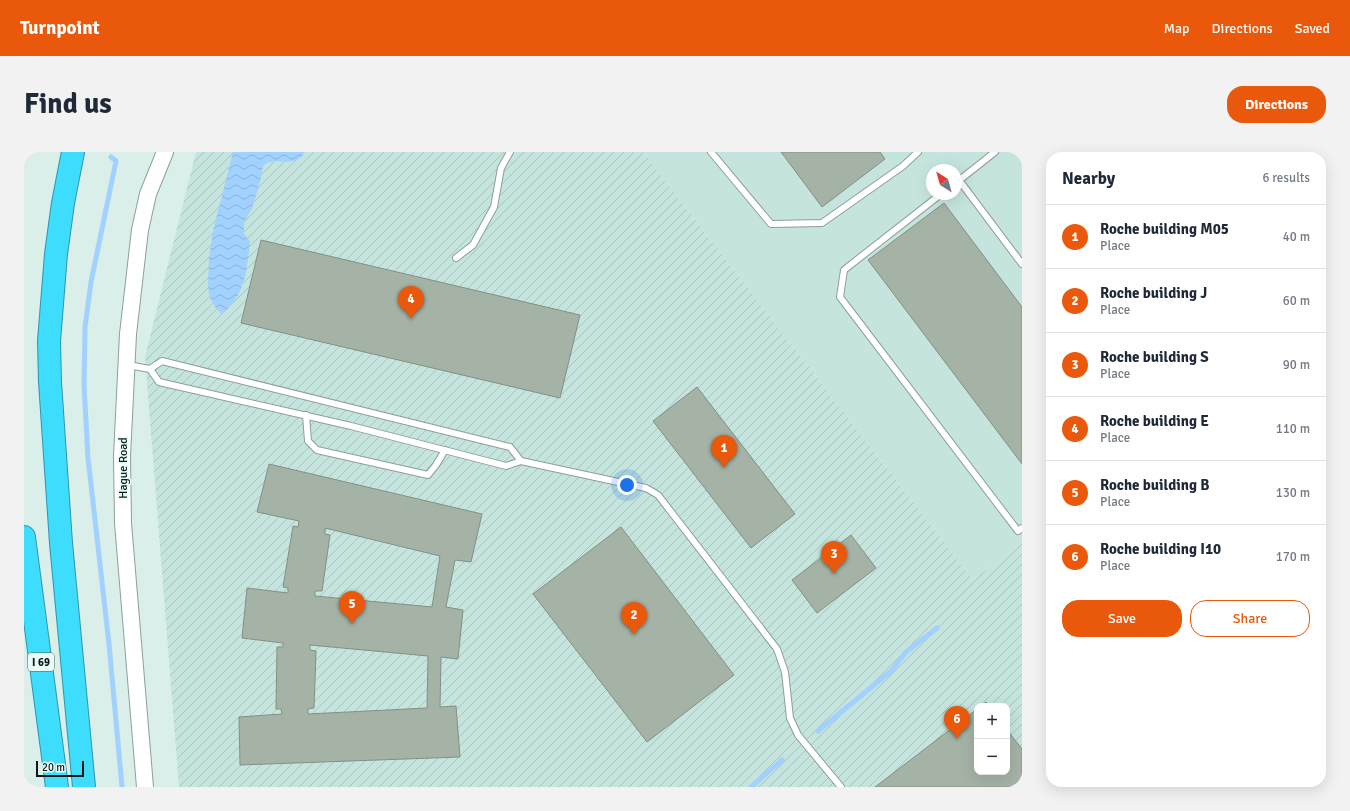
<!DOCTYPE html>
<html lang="en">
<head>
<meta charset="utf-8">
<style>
	body { margin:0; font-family:Signika,sans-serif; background:#f2f2f3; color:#1f2937 }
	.controls { position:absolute; right:12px; bottom:12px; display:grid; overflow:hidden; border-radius:8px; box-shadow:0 4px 16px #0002 }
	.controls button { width:36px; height:36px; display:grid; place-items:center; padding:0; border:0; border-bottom:1px solid #e0e1e3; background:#fff; color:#1f2937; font:20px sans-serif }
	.compass { position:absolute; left:902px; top:12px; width:36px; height:36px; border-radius:50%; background:#fff; box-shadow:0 4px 16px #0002; rotate:323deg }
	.scale { position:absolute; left:12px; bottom:10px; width:48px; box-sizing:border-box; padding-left:4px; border:2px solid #111817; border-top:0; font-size:11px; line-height:14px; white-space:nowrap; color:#111817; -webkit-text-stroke:3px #e7fcf8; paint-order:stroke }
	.you { position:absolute; left:603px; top:333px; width:14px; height:14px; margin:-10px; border:3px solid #fff; border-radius:50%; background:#1a73e8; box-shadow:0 0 0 6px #1a73e833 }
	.badge { display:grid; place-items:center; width:26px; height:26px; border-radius:50%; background:#ea580c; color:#fff; font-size:13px; font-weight:700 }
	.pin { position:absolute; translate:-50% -33px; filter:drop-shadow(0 1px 2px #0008) }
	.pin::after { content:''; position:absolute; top:21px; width:14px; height:12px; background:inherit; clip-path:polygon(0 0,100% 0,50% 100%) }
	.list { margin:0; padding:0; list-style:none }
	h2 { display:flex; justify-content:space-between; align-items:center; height:52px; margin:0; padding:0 16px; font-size:17px }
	h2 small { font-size:13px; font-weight:400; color:#747a83 }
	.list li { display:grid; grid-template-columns:26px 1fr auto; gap:12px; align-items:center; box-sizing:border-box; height:64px; padding:0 16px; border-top:1px solid #e0e1e3 }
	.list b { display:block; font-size:15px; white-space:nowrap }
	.list p { margin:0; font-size:13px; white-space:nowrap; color:#747a83 }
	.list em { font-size:13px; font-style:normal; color:#747a83 }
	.actions { display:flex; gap:8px; padding:12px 16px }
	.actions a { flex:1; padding:9px 0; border:1px solid #ea580c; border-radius:16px; text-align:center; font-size:14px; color:#ea580c }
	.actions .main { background:#ea580c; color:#fff }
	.map { position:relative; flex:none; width:998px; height:635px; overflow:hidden; border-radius:16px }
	header { display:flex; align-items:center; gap:24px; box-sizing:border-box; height:56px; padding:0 20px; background:#ea580c; color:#fff }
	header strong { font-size:19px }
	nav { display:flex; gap:22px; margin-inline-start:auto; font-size:14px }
	.intro { display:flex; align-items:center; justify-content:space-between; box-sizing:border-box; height:96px; padding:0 24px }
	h1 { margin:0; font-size:28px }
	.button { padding:10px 18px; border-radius:16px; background:#ea580c; color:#fff; font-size:14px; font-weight:700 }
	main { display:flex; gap:24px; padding:0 24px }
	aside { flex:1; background:#fff; border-radius:16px; box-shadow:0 4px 16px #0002 }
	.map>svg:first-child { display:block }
</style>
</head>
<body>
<header>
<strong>Turnpoint</strong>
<nav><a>Map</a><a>Directions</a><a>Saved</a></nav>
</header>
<div class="intro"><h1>Find us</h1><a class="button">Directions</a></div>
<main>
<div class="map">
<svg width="998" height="635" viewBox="0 0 998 635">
	<defs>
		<pattern id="industrial-furrows" width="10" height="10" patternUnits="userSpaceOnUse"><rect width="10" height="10" fill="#c6e4de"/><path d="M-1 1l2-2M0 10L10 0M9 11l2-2" fill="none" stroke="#a9c3be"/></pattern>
		<pattern id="water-waves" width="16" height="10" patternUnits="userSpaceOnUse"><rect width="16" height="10" fill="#a1d1fe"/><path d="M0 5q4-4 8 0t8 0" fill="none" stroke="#8ab3d9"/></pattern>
	</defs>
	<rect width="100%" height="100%" fill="#daeeea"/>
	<path fill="#c6e4de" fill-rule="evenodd" d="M619,0H998V391L949,428ZM908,18H932V42H908Z"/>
	<path fill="url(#industrial-furrows)" fill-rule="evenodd" d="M172,0H619L949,428L998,391V635H155L121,205ZM953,554H983V620H953Z"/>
	<path fill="url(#water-waves)" d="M209,0H281C269,19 252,2 239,14L236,30L228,57L220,70V82L226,89C224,109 222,134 209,151C206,155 202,158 198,162L191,155L185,144L184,130L185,107L189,79Z"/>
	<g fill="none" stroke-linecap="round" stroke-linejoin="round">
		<g stroke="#a1d1fe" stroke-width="5">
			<path d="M87,5L92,9L67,130L61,175L60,233L64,306L85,492L98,635"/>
			<path d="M794,579L867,519L882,500L913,476"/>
			<path d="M727,635L758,608"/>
		</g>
	</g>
	<g fill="#a5b3a7" stroke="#829085" fill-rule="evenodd">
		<path d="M757,0H856L861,7L798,55Z"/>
		<path d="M920,51L998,155V312L844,108Z"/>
		<path d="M237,88L556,163L536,246L217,171Z"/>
		<path d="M673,235L771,362L727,396L629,269Z"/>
		<path d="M245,312L458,362L447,410L431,408L422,455L439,458L434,507L417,505L416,555L432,554L436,605L216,613L215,565L258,562L257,557H252L253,495H259V491L218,486L223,436L264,441V436L259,435L269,374L274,375L275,369L233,360ZM301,376L416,404L408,455L291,444V439H298L306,383L301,382ZM286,493L404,504L403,556L284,562V557L290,556L292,499L286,498Z"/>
		<path d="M597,375L710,523L623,590L509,442Z"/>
		<path d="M827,383L852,416L793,461L768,428Z"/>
		<path d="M962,550L965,554H957Z"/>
		<path d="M953,557V620H983V578L998,597V635H851Z"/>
	</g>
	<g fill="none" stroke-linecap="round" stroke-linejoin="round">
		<g stroke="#8c9f9c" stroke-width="8">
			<g id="service">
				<path d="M687,0L747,72L798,71L879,14L894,0"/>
				<path d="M935,28L998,112"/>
				<path d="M933,30L971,0"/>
				<path d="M917,42L820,118L816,145L994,379L998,376"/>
				<path d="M432,106L449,93L470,55L477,16L486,0"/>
				<path d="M104,213L126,217L135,230L327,274L482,314L497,309L622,336L634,343L753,497L761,520L766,566L774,583L817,635"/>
				<path d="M126,217L138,209L486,295L497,309"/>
				<path d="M282,263L284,289L293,298L404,323L412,313L421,298"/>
			</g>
		</g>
		<g stroke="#8c9f9c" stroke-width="18">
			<path id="tertiary" d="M121,635L99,371L98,304L104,182L116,78L124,42L141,0"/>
		</g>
		<g stroke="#2e97ac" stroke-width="24">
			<g id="motorway">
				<path d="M49,0L39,51L32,102L25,189L26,230L37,391L60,635"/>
				<path d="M0,385L33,635"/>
			</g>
		</g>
		<use href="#service" stroke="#fff" stroke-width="6"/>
		<use href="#tertiary" stroke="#fff" stroke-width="16"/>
		<use href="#motorway" stroke="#3edcfd" stroke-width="22"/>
	</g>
	<g text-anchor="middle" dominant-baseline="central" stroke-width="3.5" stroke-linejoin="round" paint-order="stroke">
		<rect fill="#e7fcf8" stroke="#515c5a" stroke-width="1" x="4" y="501" width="26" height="18" rx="3"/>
		<g font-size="11" font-weight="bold" fill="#111817">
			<text x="17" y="510">I 69</text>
		</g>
		<g font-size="12" fill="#111817" stroke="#e7fcf8">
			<text transform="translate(99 316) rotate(-90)">Hague Road</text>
		</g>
	</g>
</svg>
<div class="controls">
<button>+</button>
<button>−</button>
</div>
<svg class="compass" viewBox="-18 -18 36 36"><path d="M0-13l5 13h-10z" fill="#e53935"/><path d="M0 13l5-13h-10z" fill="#747a83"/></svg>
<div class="scale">20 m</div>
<div class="you"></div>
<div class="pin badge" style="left:700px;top:316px">1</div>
<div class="pin badge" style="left:610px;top:483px">2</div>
<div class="pin badge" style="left:810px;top:422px">3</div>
<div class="pin badge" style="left:387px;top:167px">4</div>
<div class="pin badge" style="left:328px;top:472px">5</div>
<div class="pin badge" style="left:933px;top:587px">6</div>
</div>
<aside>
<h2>Nearby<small>6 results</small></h2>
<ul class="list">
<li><span class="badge">1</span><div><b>Roche building M05</b><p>Place</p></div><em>40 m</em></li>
<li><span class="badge">2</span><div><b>Roche building J</b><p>Place</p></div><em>60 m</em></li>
<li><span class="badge">3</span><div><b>Roche building S</b><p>Place</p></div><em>90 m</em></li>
<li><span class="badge">4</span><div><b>Roche building E</b><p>Place</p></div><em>110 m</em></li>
<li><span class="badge">5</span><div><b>Roche building B</b><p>Place</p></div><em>130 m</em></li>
<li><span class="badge">6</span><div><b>Roche building I10</b><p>Place</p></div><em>170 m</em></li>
</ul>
<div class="actions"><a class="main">Save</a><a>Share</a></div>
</aside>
</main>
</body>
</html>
